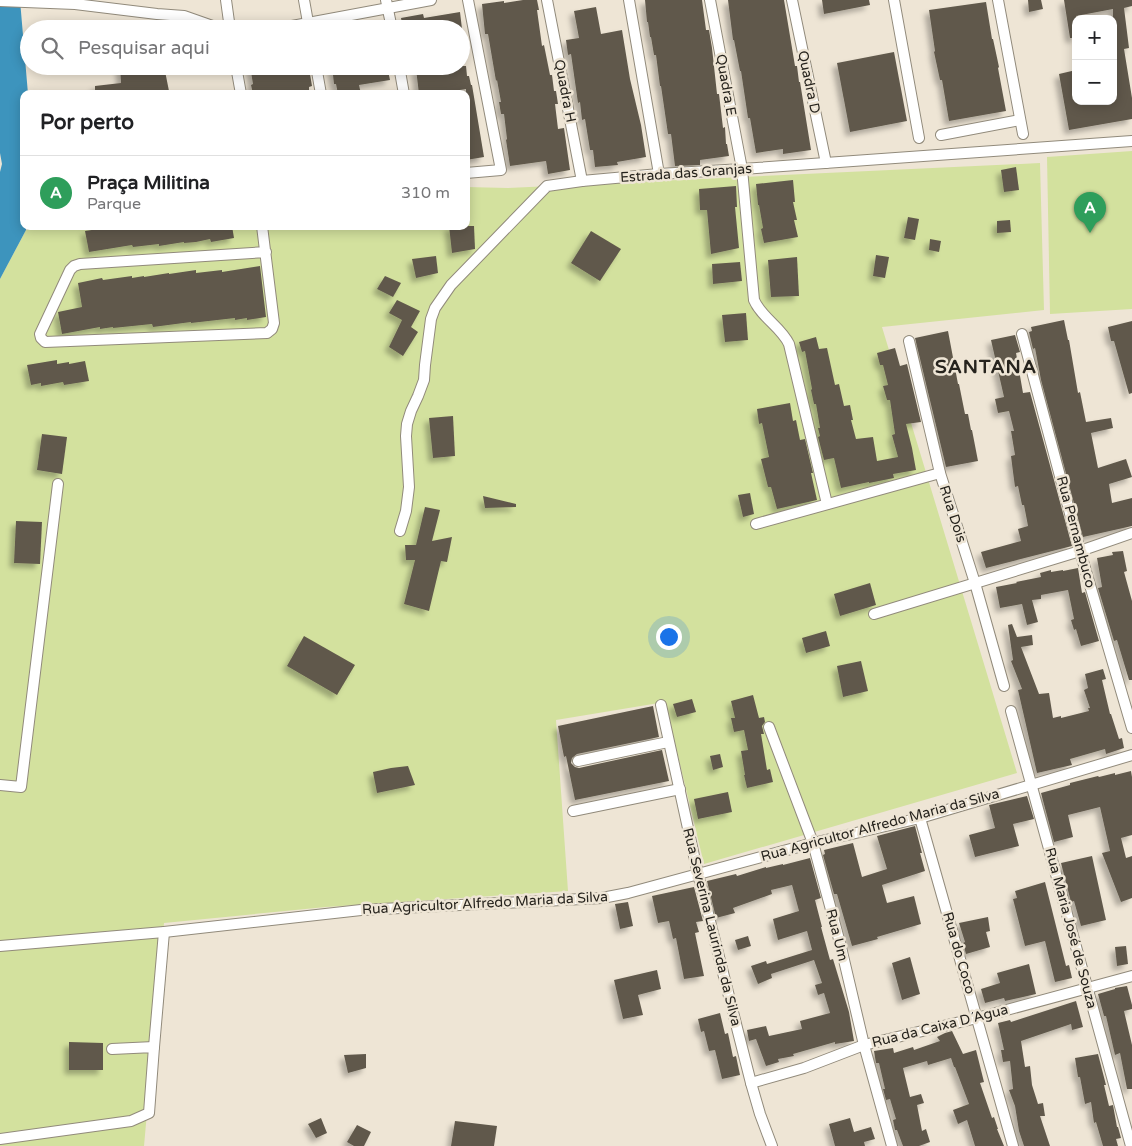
<!DOCTYPE html>
<html lang="pt">
<head>
<meta charset="utf-8">
<style>
	body { margin:0; font-family:"Varela Round",sans-serif; background:#f2f2f2; color:#202124 }
	.controls { position:absolute; right:15px; top:15px; display:grid; overflow:hidden; border-radius:10px; box-shadow:0 2px 12px #0003 }
	.controls button { width:45px; height:45px; display:grid; place-items:center; padding:0; border:0; border-bottom:1px solid #e0e0e0; background:#fff; color:#202124; font:25px sans-serif }
	.you { position:absolute; left:668px; top:636px; width:18px; height:18px; margin:-12px; border:4px solid #fff; border-radius:50%; background:#1a73e8; box-shadow:0 0 0 8px #1a73e833 }
	.badge { display:grid; place-items:center; width:32px; height:32px; border-radius:50%; background:#398f63; color:#fff; font-size:16px; font-weight:700 }
	.pin { position:absolute; translate:-50% -41px; filter:drop-shadow(0 1px 2px #0008) }
	.pin::after { content:''; position:absolute; top:26px; width:18px; height:15px; background:inherit; clip-path:polygon(0 0,100% 0,50% 100%) }
	.list { margin:0; padding:0; list-style:none }
	h2 { display:flex; justify-content:space-between; align-items:center; height:65px; margin:0; padding:0 20px; font-size:21px }
	h2 small { font-size:16px; font-weight:400; color:#757577 }
	.list li { display:grid; grid-template-columns:32px 1fr auto; gap:15px; align-items:center; box-sizing:border-box; height:75px; padding:0 20px; border-top:1px solid #e0e0e0 }
	.list b { display:block; font-size:19px; white-space:nowrap }
	.list p { margin:0; font-size:16px; white-space:nowrap; color:#757577 }
	.list em { font-size:16px; font-style:normal; color:#757577 }
	.icon { flex:none; width:28px; height:28px; fill:none; stroke:currentColor; stroke-width:2; stroke-linecap:round; stroke-linejoin:round }
	.map { position:relative; flex:none; width:1132px; height:1146px; overflow:hidden }
	.search { position:absolute; background:#fff; box-shadow:0 2px 12px #0003; left:20px; top:20px; width:450px; height:55px; display:flex; align-items:center; gap:12px; box-sizing:border-box; padding:0 18px; border-radius:28px; color:#757577; font-size:19px }
	.panel { position:absolute; background:#fff; box-shadow:0 2px 12px #0003; left:20px; top:90px; width:450px; height:140px; border-radius:10px }
	.map>svg:first-child { display:block }
</style>
</head>
<body>
<div class="map">
<svg width="1132" height="1146" viewBox="0 0 1132 1146">
	<defs>
		<filter id="shadow"><feDropShadow dx="-4.5" dy="4.5" stdDeviation="2.5" flood-color="#0004"/></filter>
	</defs>
	<rect width="100%" height="100%" fill="#eee5d5"/>
	<g fill="#d3e19e">
		<path d="M1132,151V309L1050,314L1047,157Z"/>
		<path d="M1040,163L1044,310L882,327L1017,773L704,864L665,702L556,720L568,891L326,907L164,923L144,1146H0V279L26,230L58,226H466V187L508,188Z"/>
	</g>
	<path fill="#3d94bd" d="M0,0H20L28,94H24V226H26V230L0,279V172L2,164L0,153Z"/>
	<g fill="#60594b" filter="url(#shadow)">
		<path d="M523,0H537L539,10H537L542,46L544,45L550,75H552L554,91H556L558,104H555L558,129L564,128L570,170L548,174L546,161L510,166L506,140L507,139L504,114H501L499,102H501L497,80L496,81L488,34H485L482,4L504,1V3Z"/>
		<path d="M645,0H702L706,30H709L712,48L717,94H719L723,128L725,127L726,144H727L729,156L700,160V165L675,166L671,134H668L661,86H660L656,55H654L651,37H650L648,22H647Z"/>
		<path d="M728,0H784L795,66H797L799,82H800L811,150L783,154V149L756,153L750,118H748L741,71H740L734,40H733Z"/>
		<path d="M822,0H869L870,5L824,14Z"/>
		<path d="M1028,0H1041L1043,9L1029,12Z"/>
		<path d="M1064,0H1132V6L1124,8L1129,48L1124,49L1132,98V119L1069,130L1059,74L1076,70V101H1113V9L1076,16V38H1070Z"/>
		<path d="M986,2L992,39H993L999,67L998,68L1006,111L949,121L942,80H940L934,52L935,51L929,10Z"/>
		<path d="M596,7L601,34L622,30L630,79L641,125L646,157L617,162L618,165L595,167L593,150H590L585,119L582,120L580,102L578,103L571,54L568,55L566,40L579,38L574,11Z"/>
		<path d="M460,12L462,29H421V27L403,29L401,18L423,14L424,18Z"/>
		<path d="M894,52L907,121L850,132L837,63Z"/>
		<path d="M120,66H149V74L165,71L169,91L95,94V86L121,83Z"/>
		<path d="M250,66H306L307,75L310,74L312,86L309,87V94H253L251,85L253,84Z"/>
		<path d="M332,66H387L390,80L359,85L361,94H338L336,84H334Z"/>
		<path d="M435,66H466L467,76H469L471,85H472L484,157L466,160V89L435,94H419L416,69Z"/>
		<path d="M1016,167L1019,190L1004,192L1001,170Z"/>
		<path d="M793,180L795,202H793L797,220H794L798,237L764,243L761,229L763,228L759,205H758L756,184Z"/>
		<path d="M736,186L737,207H735L739,248L711,254L707,210H700L699,189Z"/>
		<path d="M908,217L919,219L915,240L904,238Z"/>
		<path d="M1010,220L1011,232L997,233V221Z"/>
		<path d="M118,226H232L234,238L211,242L210,239L196,242L184,243V242L159,246V244L133,247L132,245L89,252L85,231Z"/>
		<path d="M449,226H474L475,249L452,253Z"/>
		<path d="M591,231L621,249L600,281L571,263Z"/>
		<path d="M930,239L941,241L939,252L929,250Z"/>
		<path d="M876,255L889,257L885,278L873,276Z"/>
		<path d="M436,256L438,273L416,278L412,259Z"/>
		<path d="M797,257L799,296L771,297L768,260Z"/>
		<path d="M740,262L742,281L713,284L712,264Z"/>
		<path d="M260,266L266,317L247,320V318L235,320V318L191,323V322L153,327L152,324L113,328V327L100,329V327L62,334L58,312L82,307L78,283L102,278L103,280L132,276V278L144,276V277L169,273V274L196,270V273L222,270V272Z"/>
		<path d="M385,276L401,283L393,297L377,289Z"/>
		<path d="M397,300L420,311L411,327L418,332L403,356L389,347L402,320L389,313Z"/>
		<path d="M746,313L748,340L725,342L722,315Z"/>
		<path d="M1064,320L1068,340H1069L1078,393L1080,392L1086,422L1111,418L1113,428L1091,433L1098,468L1126,459L1132,477L1109,484L1112,503L1132,498V526L1083,537L1041,380L1035,348L1033,349L1029,332L1032,331L1031,327Z"/>
		<path d="M1132,321V393L1129,394L1114,341H1111L1108,327Z"/>
		<path d="M948,331L958,384H959L965,414H968L971,430H972L978,461L946,467L915,338Z"/>
		<path d="M1015,335L1020,352L1016,353L1023,393L1030,392L1072,546L986,568L981,552L1021,541L1018,529L1028,526L1024,505H1022L1018,486L1015,487L1013,472L1011,456L1015,455L1011,431H1014L1009,411L998,413L995,399L1004,397L991,340Z"/>
		<path d="M816,337L819,349L827,348L835,385L839,384L844,406L850,405L853,420H851L856,439L873,437L877,461L898,457L892,435L895,434L890,400H887L883,386L888,385L883,365H880L877,353L895,348L900,366L907,364L921,422L906,424L912,448L916,470L893,474L894,478L869,483V482L841,488L834,458L824,460L818,437L820,436L818,428H820L816,404H814L811,390L812,389L805,351L802,352L799,342Z"/>
		<path d="M57,360V364L69,362V364L85,361L89,381L64,385L63,382L41,386V383L31,385L27,365Z"/>
		<path d="M790,403L793,421L796,420L800,440L805,439L813,473H811L817,500L777,509L771,487H768L761,459L769,457L762,423L759,424L757,409Z"/>
		<path d="M453,416L455,456L433,458L429,418Z"/>
		<path d="M42,434L67,437L62,474L37,470Z"/>
		<path d="M750,493L754,514L743,517L738,495Z"/>
		<path d="M483,496L516,504V507L485,508Z"/>
		<path d="M425,507L440,510L432,541L452,537L447,562L441,561L429,611L404,604L415,560H406L405,545H416Z"/>
		<path d="M16,521L42,522L40,564L14,563Z"/>
		<path d="M1123,551L1127,571L1124,572L1132,601V680H1129L1117,640L1114,641L1098,588L1102,587L1097,558L1113,555L1112,552Z"/>
		<path d="M1078,568L1082,593L1085,592L1099,641L1081,646L1076,629L1074,630L1071,620L1074,619L1068,590L1041,595V599L1032,600L1038,622L1027,625L1022,604L1000,608L996,587L1017,583L1016,582L1041,577L1040,573L1051,570V572L1063,570V571Z"/>
		<path d="M870,583L876,605L840,616L834,594Z"/>
		<path d="M1012,624L1017,637L1032,635L1033,645L1021,647L1039,694L1049,693L1053,718L1061,716V718L1089,711L1088,708H1090L1084,690L1088,688L1085,674L1103,669L1106,679L1102,680L1110,714H1111L1119,739L1122,738L1124,748L1106,754L1105,749L1070,759L1072,765L1037,773L1018,690L1022,689L1011,661L1013,660L1008,625Z"/>
		<path d="M826,631L830,646L806,653L802,638Z"/>
		<path d="M304,636L355,665L337,695L287,666Z"/>
		<path d="M861,661L868,691L843,697L837,666Z"/>
		<path d="M753,695L759,718L764,717L765,722L762,726L764,734H761L767,770L770,769L773,782L747,788L744,775H745L741,751L748,750L744,730L734,732L731,718H735L731,701Z"/>
		<path d="M692,699L696,712L677,717L673,704Z"/>
		<path d="M653,706L659,737L577,754L572,758L571,763L575,767L579,768L662,750L669,781L575,800L566,756L564,757L558,726Z"/>
		<path d="M720,754L723,767L713,770L710,756Z"/>
		<path d="M408,766L415,785L377,793L373,772L391,768Z"/>
		<path d="M1131,771L1132,777V835L1121,838L1126,858L1132,856V898L1121,902L1102,853L1110,851L1100,807L1068,815L1073,837L1054,842L1041,793L1070,785V783L1098,776L1099,777L1115,773V775Z"/>
		<path d="M728,792L732,812L698,819L694,799Z"/>
		<path d="M1027,796L1034,819L1013,824L1019,846L975,857L969,835L995,828L989,805Z"/>
		<path d="M915,826L922,853H920L925,871L882,885L887,903L914,896L921,924L877,937L878,939L852,946L837,894H834L823,855L825,854L824,850L853,843L862,877L887,869L877,836Z"/>
		<path d="M1092,856L1106,920L1081,926L1074,901L1071,902L1061,863Z"/>
		<path d="M810,858L821,898L815,900L822,927H821L830,960L833,959L849,1012L854,1041L835,1044V1042L793,1054L794,1056L778,1059L779,1062L766,1066L756,1039L749,1041L747,1030L766,1026L769,1036L802,1029L800,1021L830,1013L824,993L818,995L815,985L822,983L814,960L771,974L772,978L758,984L751,966L766,961L767,964L812,950L807,931L778,940L773,919L799,911L792,885L771,890L772,894L733,908L735,913L716,918L707,881L736,874L737,876L766,867V868L783,864V865Z"/>
		<path d="M1045,882L1066,966L1069,965L1072,978L1055,982L1045,941L1025,946L1013,899L1017,898L1015,891Z"/>
		<path d="M694,887L703,921L696,922L699,932L695,933L704,976L684,979L676,938L673,939L669,921L658,923L652,896Z"/>
		<path d="M628,902L633,926L620,929L615,904Z"/>
		<path d="M988,917L990,931L986,932L990,947L966,954L963,943L965,942L959,923Z"/>
		<path d="M748,936L751,946L738,950L735,940Z"/>
		<path d="M1126,946L1128,964L1117,966L1115,947Z"/>
		<path d="M910,957L920,994L902,1000L892,963Z"/>
		<path d="M1029,964L1036,994L1005,1001L1004,998L985,1003L981,989L1000,983L997,973Z"/>
		<path d="M657,970L661,989L638,995L643,1015L623,1019L614,980Z"/>
		<path d="M1127,986L1132,1005V1009L1124,1011L1132,1045V1089H1127L1120,1053L1115,1055L1106,1016H1104L1098,994L1115,989V988Z"/>
		<path d="M1076,1001L1083,1027L1072,1030L1071,1024L1021,1041L1025,1067L1030,1066L1032,1085L1038,1104L1043,1103L1045,1116H1040L1050,1146H1024L1019,1131L1015,1106L1009,1090L1013,1089L1010,1061L1003,1062L1001,1050H1004L998,1023L1010,1020L1011,1022Z"/>
		<path d="M720,1013L725,1034L728,1033L733,1057L736,1056L740,1075L722,1079L715,1050L709,1051L704,1031L701,1032L698,1019Z"/>
		<path d="M952,1031L963,1054L976,1050L984,1082L980,1083L992,1118L994,1117L998,1129H997L1004,1146H975L967,1120L958,1124L953,1110L969,1104L955,1067H954L951,1058L928,1065L927,1061L903,1068L910,1097L921,1094L924,1103L917,1105L922,1131L926,1129L930,1142L919,1146H903L897,1130H895L893,1120L896,1119L890,1099L886,1100L883,1089H885L879,1063H876L874,1051L893,1048L894,1053L913,1047L914,1050L940,1041L937,1037L945,1033Z"/>
		<path d="M69,1042L103,1043V1070H69Z"/>
		<path d="M366,1054V1068L348,1073L344,1055Z"/>
		<path d="M1098,1054L1106,1085H1104L1109,1106L1113,1105L1117,1127H1118L1121,1138L1116,1139L1118,1146H1103L1096,1122L1094,1123L1091,1102L1085,1104L1080,1077H1078L1075,1058Z"/>
		<path d="M321,1118L327,1133L316,1138L308,1124Z"/>
		<path d="M850,1118L854,1132L871,1127L875,1139L864,1142L865,1146H835L829,1124Z"/>
		<path d="M455,1121L497,1126L494,1146H451Z"/>
		<path d="M357,1125L371,1132L364,1146H354L347,1142Z"/>
	</g>
	<g fill="none" stroke-linecap="round" stroke-linejoin="round">
		<g stroke="#918a7b" stroke-width="12">
			<g id="minor">
				<path d="M226,0L230,29"/>
				<path d="M304,0L309,28"/>
				<path d="M386,0L392,29"/>
				<path d="M547,0L582,181"/>
				<path d="M629,0L659,174"/>
				<path d="M710,0L742,169L754,300C761,317 781,327 789,344L827,504"/>
				<path d="M792,0L826,163"/>
				<path d="M894,0L919,138"/>
				<path d="M998,0L1023,134"/>
				<path d="M0,1L75,4L157,14L184,16L221,29"/>
				<path d="M276,29L431,0"/>
				<path d="M236,66L241,94"/>
				<path d="M316,66L321,94"/>
				<path d="M399,66L404,94"/>
				<path d="M941,135L1020,120"/>
				<path d="M466,173L501,170L468,0"/>
				<path d="M262,226L274,323L272,329L267,333L45,342L41,338L40,334L70,270L74,266L80,264L266,252"/>
				<path d="M1022,334L1080,551L1132,728"/>
				<path d="M909,341L940,473L975,583L1004,686"/>
				<path d="M756,524L940,473"/>
				<path d="M400,531L406,511L409,487L406,436L407,424L411,411L418,396L424,380L425,365L431,319L435,308L451,285L547,186L582,181L659,174L742,169L1132,141"/>
				<path d="M874,614L1080,551L1132,533"/>
				<path d="M661,705L698,874L751,1083L760,1114L772,1146"/>
				<path d="M1011,711L1131,1146"/>
				<path d="M769,727L813,843L840,943L864,1045L892,1146"/>
				<path d="M578,761L668,742"/>
				<path d="M0,785L21,787L58,484"/>
				<path d="M573,811L680,789"/>
				<path d="M920,818L1013,1146"/>
				<path d="M0,946L164,932L361,910L602,898L628,893L813,843L920,818L1132,755"/>
				<path d="M154,1047L164,932"/>
				<path d="M751,1083L804,1068L864,1045L977,1018L1132,976"/>
				<path d="M0,1139L131,1121L149,1113L154,1047L112,1049"/>
			</g>
		</g>
		<use href="#minor" stroke="#fff" stroke-width="10"/>
	</g>
	<g text-anchor="middle" dominant-baseline="central" stroke-width="5" stroke-linejoin="round" paint-order="stroke">
		<g font-size="14" fill="#26231d" stroke="#eee5d5">
			<text transform="translate(809 82) rotate(78)">Quadra D</text>
			<text transform="translate(726 85) rotate(80)">Quadra E</text>
			<text transform="translate(565 91) rotate(79)">Quadra H</text>
			<text transform="translate(686 173) rotate(-4)">Estrada das Granjas</text>
			<text transform="translate(953 514) rotate(72)">Rua Dois</text>
			<text transform="translate(1076 532) rotate(75)">Rua Pernambuco</text>
			<text transform="translate(880 825) rotate(-15)">Rua Agricultor Alfredo Maria da Silva</text>
			<text transform="translate(485 903) rotate(-3)">Rua Agricultor Alfredo Maria da Silva</text>
			<text transform="translate(712 927) rotate(76)">Rua Severina Laurinda da Silva</text>
			<text transform="translate(1071 928) rotate(75)">Rua Maria José de Souza</text>
			<text transform="translate(837 935) rotate(76)">Rua Um</text>
			<text transform="translate(959 953) rotate(74)">Rua do Coco</text>
			<text transform="translate(940 1026) rotate(-14)">Rua da Caixa D´Agua</text>
		</g>
		<g font-size="19" font-weight="bold" letter-spacing="1" fill="#26231d" stroke="#eee5d5">
			<text x="986" y="367">SANTANA</text>
		</g>
	</g>
</svg>
<div class="controls">
<button>+</button>
<button>−</button>
</div>
<div class="you"></div>
<div class="pin badge" style="left:1090px;top:233px;background:#2e9e5b">A</div>
<div class="search"><svg class="icon" aria-label="search" viewBox="0 0 24 24"><circle cx="10" cy="10" r="6"/><path d="M15 15l6 6"/></svg>Pesquisar aqui</div>
<section class="panel">
<h2>Por perto<small></small></h2>
<ul class="list">
<li><span class="badge" style="background:#2e9e5b">A</span><div><b>Praça Militina</b><p>Parque</p></div><em>310 m</em></li>
</ul>
</section>
</div>
</body>
</html>
